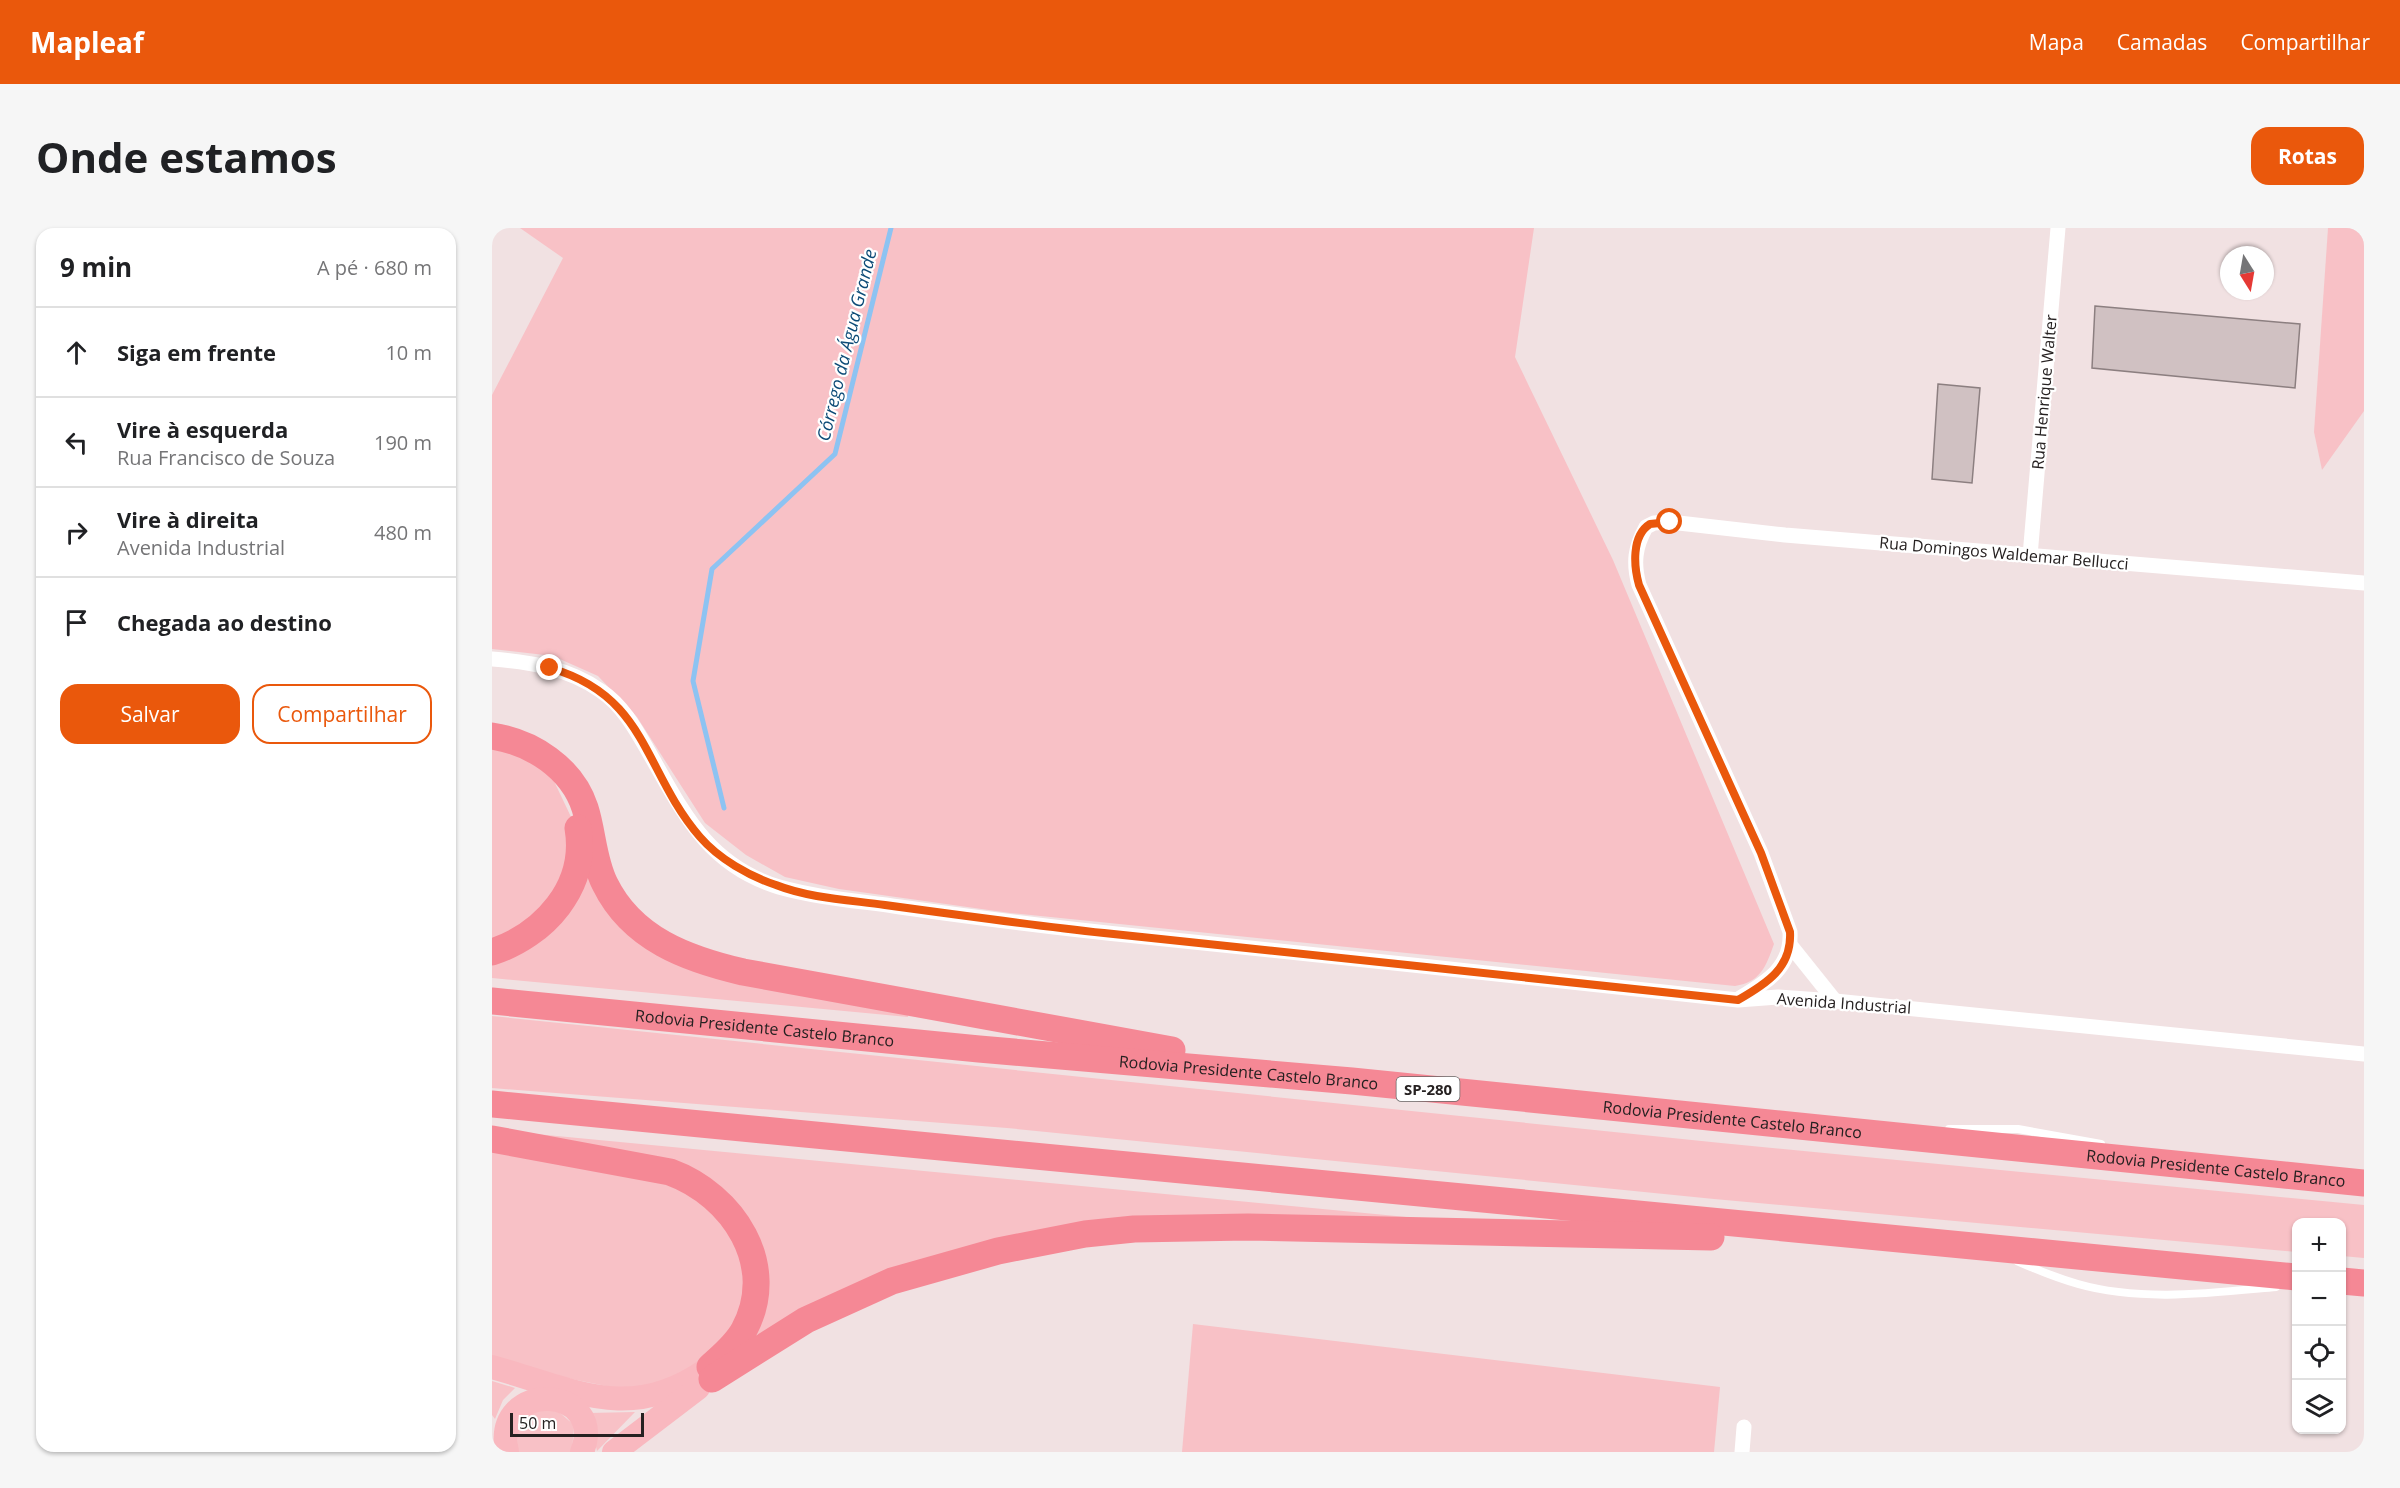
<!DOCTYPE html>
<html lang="pt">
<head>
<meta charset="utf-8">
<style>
	body { margin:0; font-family:"Open Sans",sans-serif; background:#f6f6f6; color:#202124 }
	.controls { position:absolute; right:18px; bottom:18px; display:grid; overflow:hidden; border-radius:12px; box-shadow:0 2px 4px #0004 }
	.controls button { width:54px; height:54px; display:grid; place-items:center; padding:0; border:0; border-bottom:2px solid #e0e0e0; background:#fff; color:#202124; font:30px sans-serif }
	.compass { position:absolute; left:1728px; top:18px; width:54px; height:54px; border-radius:50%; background:#fff; box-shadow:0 2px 4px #0004; rotate:169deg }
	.scale { position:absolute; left:18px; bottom:15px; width:134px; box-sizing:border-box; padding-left:6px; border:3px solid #262121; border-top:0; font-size:16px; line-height:21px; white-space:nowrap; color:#262121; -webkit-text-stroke:4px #fff; paint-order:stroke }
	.stop { position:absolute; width:18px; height:18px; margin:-14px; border:4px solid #ea580c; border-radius:50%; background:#fff }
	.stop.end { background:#ea580c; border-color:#fff; box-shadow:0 2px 6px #0008 }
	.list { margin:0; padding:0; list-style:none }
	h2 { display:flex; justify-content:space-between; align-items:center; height:78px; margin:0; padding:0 24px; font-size:26px }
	h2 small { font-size:20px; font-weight:400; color:#757577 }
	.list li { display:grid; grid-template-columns:39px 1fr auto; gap:18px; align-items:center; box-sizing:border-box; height:90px; padding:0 24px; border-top:2px solid #e0e0e0 }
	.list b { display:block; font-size:22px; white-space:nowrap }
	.list p { margin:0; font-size:20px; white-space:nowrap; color:#757577 }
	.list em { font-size:20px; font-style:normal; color:#757577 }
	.actions { display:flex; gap:12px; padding:18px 24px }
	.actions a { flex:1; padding:14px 0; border:2px solid #ea580c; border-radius:18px; text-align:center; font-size:21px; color:#ea580c }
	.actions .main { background:#ea580c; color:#fff }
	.icon { flex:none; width:33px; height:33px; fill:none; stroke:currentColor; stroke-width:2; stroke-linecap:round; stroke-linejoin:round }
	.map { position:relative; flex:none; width:1872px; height:1224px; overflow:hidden; border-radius:18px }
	header { display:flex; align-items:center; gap:36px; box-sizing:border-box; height:84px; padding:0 30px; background:#ea580c; color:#fff }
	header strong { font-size:28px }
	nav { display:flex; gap:33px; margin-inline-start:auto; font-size:21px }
	.intro { display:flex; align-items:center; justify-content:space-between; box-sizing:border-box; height:144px; padding:0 36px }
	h1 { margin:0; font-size:42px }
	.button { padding:15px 27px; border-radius:18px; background:#ea580c; color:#fff; font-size:21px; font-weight:700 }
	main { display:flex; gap:36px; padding:0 36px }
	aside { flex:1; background:#fff; border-radius:18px; box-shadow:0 2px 4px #0004 }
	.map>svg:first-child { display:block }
</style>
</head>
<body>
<header>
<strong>Mapleaf</strong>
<nav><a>Mapa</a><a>Camadas</a><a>Compartilhar</a></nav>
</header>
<div class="intro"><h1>Onde estamos</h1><a class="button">Rotas</a></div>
<main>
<aside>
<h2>9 min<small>A pé · 680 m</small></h2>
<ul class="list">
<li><svg class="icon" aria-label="ahead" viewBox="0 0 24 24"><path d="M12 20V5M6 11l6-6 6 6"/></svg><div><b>Siga em frente</b></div><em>10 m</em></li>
<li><svg class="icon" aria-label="left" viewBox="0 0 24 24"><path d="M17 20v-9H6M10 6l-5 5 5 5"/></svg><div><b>Vire à esquerda</b><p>Rua Francisco de Souza</p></div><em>190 m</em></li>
<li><svg class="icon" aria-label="right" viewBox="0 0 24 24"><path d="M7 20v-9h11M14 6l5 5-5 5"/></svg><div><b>Vire à direita</b><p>Avenida Industrial</p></div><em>480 m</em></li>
<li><svg class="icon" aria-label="arrive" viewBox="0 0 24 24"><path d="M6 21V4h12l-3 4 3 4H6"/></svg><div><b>Chegada ao destino</b></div></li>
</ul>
<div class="actions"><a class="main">Salvar</a><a>Compartilhar</a></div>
</aside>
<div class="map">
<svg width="1872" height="1224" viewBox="0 0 1872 1224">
	<rect width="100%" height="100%" fill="#f1e1e2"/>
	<g fill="#f8c1c6">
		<path d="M28,0H1042L1023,129L1121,332L1282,716C1274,738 1269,754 1243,758L518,685L347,661L293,649L254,627L213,595L145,489L106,448L61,428L0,421V167L71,30Z"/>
		<path d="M1836,0H1872V183L1830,242L1822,204Z"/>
		<path d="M0,516L29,525L61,551L80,591L83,612L62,675L0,717Z"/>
		<path d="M95,642L128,696L415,781L416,789L0,750V735Z"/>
		<path d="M0,788L1229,915L1872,977V1030L1850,1028V994H1804V1024L1222,971L515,900L0,860Z"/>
		<path d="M44,906L946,992L605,998L275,1108L264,1106L253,986Z"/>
		<path d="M0,918L141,943L215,973L249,1022L252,1078L227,1125L149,1165L0,1135Z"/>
		<path d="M701,1096L1228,1159L1222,1224H690Z"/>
		<path d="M0,1153L23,1160L11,1172L3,1191L0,1187Z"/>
		<path d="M60,1178L82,1197L80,1224H26C25,1185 23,1188 60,1178Z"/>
		<path d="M143,1184L105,1223L96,1185Z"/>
	</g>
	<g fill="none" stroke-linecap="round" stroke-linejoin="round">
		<path stroke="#8dc3f2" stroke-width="5" d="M232,580L201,453L220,341L343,226L399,0"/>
	</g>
	<g fill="#d0c1c2" stroke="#8c7f80" stroke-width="1.5">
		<path d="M1603,78L1808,96L1803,160L1600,140Z"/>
		<path d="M1446,156L1488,160L1480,255L1440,251Z"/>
	</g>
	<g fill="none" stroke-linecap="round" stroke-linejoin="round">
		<g stroke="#fff" stroke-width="8">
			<path d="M1457,901H1526L1609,916"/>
			<path d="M1525,1033C1545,1042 1565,1050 1586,1056C1649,1074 1719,1065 1784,1059"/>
		</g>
		<g stroke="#fff" stroke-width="15">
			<path d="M1538,328L1566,0"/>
			<path d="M0,431C38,434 77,440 109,463C130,477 143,500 155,521C190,582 214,637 287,659C326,670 368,673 408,679C487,690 565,700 644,708C845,729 1045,750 1246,772L1286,769L1343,773L1872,826"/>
			<path d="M1299,718L1343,773"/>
			<path d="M1248,770C1275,754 1300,739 1298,704L1269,625L1147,357C1141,335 1143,319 1154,299L1162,295L1178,294L1293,307L1872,355"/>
			<path d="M1250,1224L1252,1199"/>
		</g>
		<g stroke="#f9b8bf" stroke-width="24">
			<path d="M0,1139C80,1161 137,1196 214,1142"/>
			<path d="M15,1224C0,1150 116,1157 90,1224"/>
			<path d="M122,1224L206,1160"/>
		</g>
		<g stroke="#f58895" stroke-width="27">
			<path d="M0,508C40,514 80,540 93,580C101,605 101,632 113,656C140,711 195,731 251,744L680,822"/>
			<path d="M0,724C52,707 96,659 86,600"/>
			<path id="s1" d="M0,773L487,821L860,853L1872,955"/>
			<path d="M0,876L1804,1049"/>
			<path d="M0,911L178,944C241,967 287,1037 252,1102C244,1117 230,1128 218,1139"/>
			<path d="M1850,1053L1872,1055"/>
			<path d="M220,1151L314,1092L400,1053L506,1023L593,1006L642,1001L756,999L1219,1009"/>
		</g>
	</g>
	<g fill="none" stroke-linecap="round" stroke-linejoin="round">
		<path stroke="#ea580c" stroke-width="8" d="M58,440C156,468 151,543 208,609C227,631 257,648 284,657C317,670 357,672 393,677C466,687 539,697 612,705C823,727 1034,749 1246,772C1274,756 1300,740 1298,704L1269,625L1147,357C1142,339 1139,308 1158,296L1178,294"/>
	</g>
	<g text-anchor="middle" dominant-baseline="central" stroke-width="4.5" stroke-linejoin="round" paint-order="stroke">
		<rect fill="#fff" stroke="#676464" stroke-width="1.5" x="904.5" y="849" width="63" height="24" rx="4.5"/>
		<g font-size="15" font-weight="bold" fill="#262121">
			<text x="936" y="861">SP-280</text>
		</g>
		<g font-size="16" fill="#262121" stroke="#fff">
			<text transform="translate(1552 164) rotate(-85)">Rua Henrique Walter</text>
			<text transform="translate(1512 325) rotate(5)">Rua Domingos Waldemar Bellucci</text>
			<text transform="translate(1352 775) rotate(4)">Avenida Industrial</text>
			<text stroke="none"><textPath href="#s1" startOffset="274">Rodovia Presidente Castelo Branco</textPath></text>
			<text stroke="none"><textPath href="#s1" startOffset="760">Rodovia Presidente Castelo Branco</textPath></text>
			<text stroke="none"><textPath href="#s1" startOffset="1246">Rodovia Presidente Castelo Branco</textPath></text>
			<text stroke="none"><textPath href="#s1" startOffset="1732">Rodovia Presidente Castelo Branco</textPath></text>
		</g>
		<g font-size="18" font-style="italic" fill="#0d4b77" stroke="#fff">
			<text transform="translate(354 117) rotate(-76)">Córrego da Água Grande</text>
		</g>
	</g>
</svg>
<div class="controls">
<button>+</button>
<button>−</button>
<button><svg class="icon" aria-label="locate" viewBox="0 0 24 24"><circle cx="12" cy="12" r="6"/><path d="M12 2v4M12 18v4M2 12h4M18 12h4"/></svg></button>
<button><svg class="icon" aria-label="layers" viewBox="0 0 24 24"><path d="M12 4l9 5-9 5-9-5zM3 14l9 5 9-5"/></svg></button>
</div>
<svg class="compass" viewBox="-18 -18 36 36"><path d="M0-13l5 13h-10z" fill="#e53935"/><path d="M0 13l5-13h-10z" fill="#757577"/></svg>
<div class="scale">50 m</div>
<div class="stop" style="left:1178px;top:294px"></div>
<div class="stop end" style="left:58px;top:440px"></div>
</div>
</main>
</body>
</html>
